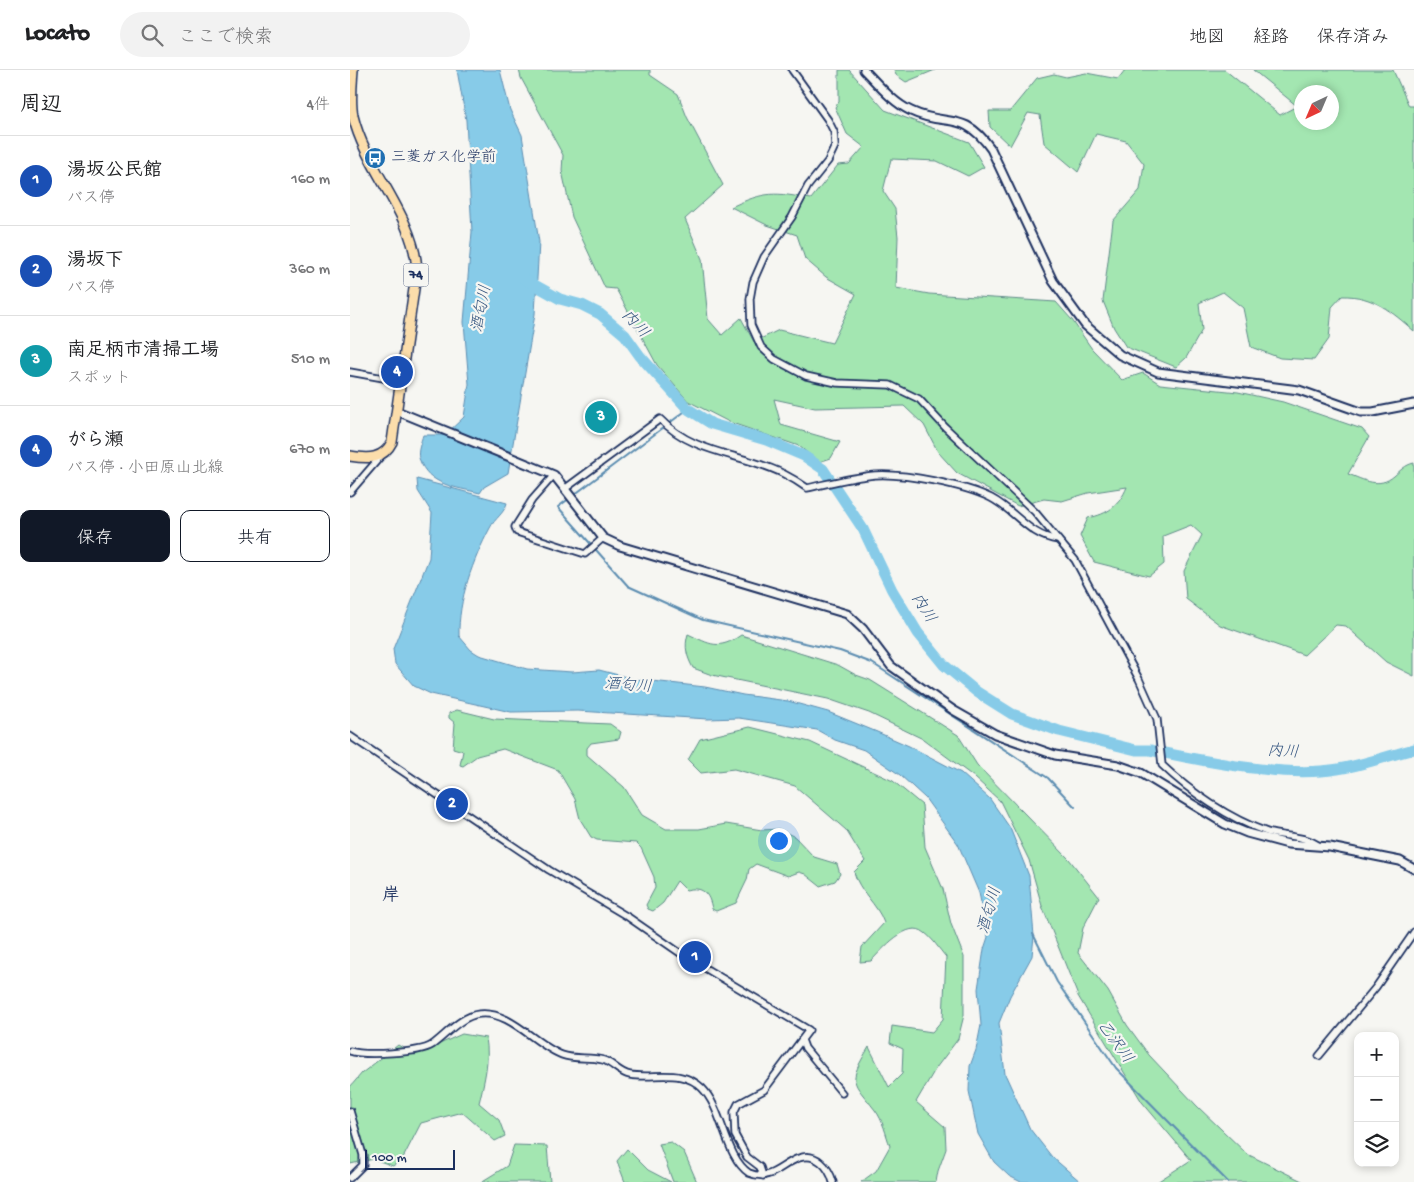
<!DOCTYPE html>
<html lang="ja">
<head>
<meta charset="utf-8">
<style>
	body { margin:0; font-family:"Gochi Hand","Klee One",sans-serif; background:#f2f2f2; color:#202124 }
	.controls { position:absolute; right:15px; bottom:15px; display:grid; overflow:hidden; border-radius:10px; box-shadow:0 2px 8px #0003 }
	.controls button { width:45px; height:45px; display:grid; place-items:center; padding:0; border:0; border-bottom:1px solid #e0e0e0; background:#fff; color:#202124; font:25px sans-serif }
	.compass { position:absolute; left:944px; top:15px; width:45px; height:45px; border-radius:50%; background:#fff; box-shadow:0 2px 8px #0003; rotate:224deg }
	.scale { position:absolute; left:15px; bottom:12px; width:90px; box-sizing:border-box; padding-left:5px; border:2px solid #1b2f5e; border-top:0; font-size:14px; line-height:18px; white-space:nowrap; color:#1b2f5e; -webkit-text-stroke:4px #f6f6f2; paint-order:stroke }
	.you { position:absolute; left:428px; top:770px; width:18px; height:18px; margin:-12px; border:4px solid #fff; border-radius:50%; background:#1a73e8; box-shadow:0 0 0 8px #1a73e833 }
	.badge { display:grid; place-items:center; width:32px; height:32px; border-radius:50%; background:#111827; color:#fff; font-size:16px; font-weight:700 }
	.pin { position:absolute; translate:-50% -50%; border:2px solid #fff; box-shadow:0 1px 5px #0006 }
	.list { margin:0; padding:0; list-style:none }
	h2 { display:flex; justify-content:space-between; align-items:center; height:65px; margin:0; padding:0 20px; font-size:21px }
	h2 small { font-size:16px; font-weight:400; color:#757577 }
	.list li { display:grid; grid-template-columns:32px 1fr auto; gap:15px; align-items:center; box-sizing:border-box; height:90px; padding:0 20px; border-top:1px solid #e0e0e0 }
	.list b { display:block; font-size:19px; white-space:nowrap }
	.list p { margin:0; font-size:16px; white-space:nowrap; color:#757577 }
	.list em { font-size:16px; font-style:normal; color:#757577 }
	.actions { display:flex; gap:10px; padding:15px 20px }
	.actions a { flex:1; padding:11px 0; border:1px solid #111827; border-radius:10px; text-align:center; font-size:18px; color:#111827 }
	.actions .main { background:#111827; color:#fff }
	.icon { flex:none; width:28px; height:28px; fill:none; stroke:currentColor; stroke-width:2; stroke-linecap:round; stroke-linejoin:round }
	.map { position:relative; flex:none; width:1064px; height:1112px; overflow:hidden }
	header { display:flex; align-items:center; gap:30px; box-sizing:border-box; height:70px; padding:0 25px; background:#fff; border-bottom:1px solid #e0e0e0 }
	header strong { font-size:24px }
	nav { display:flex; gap:28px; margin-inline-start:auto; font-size:18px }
	.search { width:350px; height:45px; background:#f2f2f2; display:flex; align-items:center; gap:12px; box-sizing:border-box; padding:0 18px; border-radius:28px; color:#757577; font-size:19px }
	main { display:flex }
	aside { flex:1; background:#fff }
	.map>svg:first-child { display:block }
</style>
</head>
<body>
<header>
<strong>Locato</strong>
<div class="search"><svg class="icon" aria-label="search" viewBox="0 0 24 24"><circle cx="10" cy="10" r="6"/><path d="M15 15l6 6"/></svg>ここで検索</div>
<nav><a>地図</a><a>経路</a><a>保存済み</a></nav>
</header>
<main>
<aside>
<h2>周辺<small>4件</small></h2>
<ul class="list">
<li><span class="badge" style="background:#1a4fb4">1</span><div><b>湯坂公民館</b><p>バス停</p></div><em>160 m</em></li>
<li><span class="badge" style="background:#1a4fb4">2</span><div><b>湯坂下</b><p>バス停</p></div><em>360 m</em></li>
<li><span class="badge" style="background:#0f9aa8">3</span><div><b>南足柄市清掃工場</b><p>スポット</p></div><em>510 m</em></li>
<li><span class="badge" style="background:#1a4fb4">4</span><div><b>がら瀬</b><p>バス停 · 小田原山北線</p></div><em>670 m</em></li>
</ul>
<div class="actions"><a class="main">保存</a><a>共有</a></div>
</aside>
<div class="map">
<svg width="1064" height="1112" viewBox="0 0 1064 1112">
	<rect width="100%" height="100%" fill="#f6f6f2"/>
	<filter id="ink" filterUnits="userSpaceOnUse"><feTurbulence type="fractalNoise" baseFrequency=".02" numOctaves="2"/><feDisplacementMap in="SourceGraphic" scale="10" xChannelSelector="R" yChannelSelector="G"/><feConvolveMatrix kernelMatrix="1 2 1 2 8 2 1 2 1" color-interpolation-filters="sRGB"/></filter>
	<g filter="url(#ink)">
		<g fill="#a3e6b1" stroke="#5f8a88" fill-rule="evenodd">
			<path d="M169,0H300V5L328,24L337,47L373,115L335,149L352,189L358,249L372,265L391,248L404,272L429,260L482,273L506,224L476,207L455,189L447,165L417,155L381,137C415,121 425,122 461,129L488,95L499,94L514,77L497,64L485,37L489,32V0H499L535,40L619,72L634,97L618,106L587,91L541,89L533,121L545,139L548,167L546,218L579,224L706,232L722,250L742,279L772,310L793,303L810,314L888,322L933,332L1012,359L1019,367L998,404C1014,410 1029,419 1044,406C1051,400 1055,395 1064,393V606L1036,592L996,556L986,555L954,585L870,555L836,529L834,501L852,465L841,455L813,466L814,494L799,506L744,492L730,466L738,448C758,444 769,436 777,417L738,423L712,431L694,429L668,436L607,403L588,382L574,355L554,336L465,338L424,329L431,355L490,372L481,388L469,392L449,376L379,352L338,331L307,295L266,219L255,218L222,147L212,101L213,85L171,8Z"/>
			<path d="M544,0H585L556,12L546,5Z"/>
			<path d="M775,0H875L930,45L947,36L903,0H1043L1059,36H1064V261C1042,242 1023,225 992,226L982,237L979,269L964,290L930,288L901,277L893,238L873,222L849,233L852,260L836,288L826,297L776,277L764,258L753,231L763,151L790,120L794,94L776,71L746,64L728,102L694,73L690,45L678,43L660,76L640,57L639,41H660L687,8L704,4L716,7L736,3L768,9ZM952,22H982V52H952Z"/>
			<path d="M338,564C360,574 368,581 391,565L488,595L506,605L520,610L608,665L627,695L719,789L749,827L733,858L728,883L758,921L777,955L799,985L847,1036L897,1084L954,1112H807L841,1090L792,1032L728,926L692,836L679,790L650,731L624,707L573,669L519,643L478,629L362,605L343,598C337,587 334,577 338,564Z"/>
			<path d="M107,640L144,649L260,654L271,662L269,669L241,673L237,678V685L274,717L292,745L316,759H349L376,754L412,760L429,759L445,767L464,787L487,794L490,804L485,811L470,816L455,804L449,802L438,806L406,794L399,799L397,810L386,833L366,841L362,839C359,823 353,816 336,820L327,811L313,833L303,841L298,839L296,835L305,818L304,807L291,778L286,773L247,770L241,767L230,749L225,729L208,700L153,679L127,686L113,696L110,695L113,681L103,678L105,653L99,648V643Z"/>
			<path d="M400,657L460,672L543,711L572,735L575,777L593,819L601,854L614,887V945L608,969L586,998L566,1032L595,1057L596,1079L588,1101L586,1112H511L526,1101L540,1076C536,1065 533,1050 525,1040C502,1010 497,1014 519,977L539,1017L552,1004L553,979L540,973L542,956L582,962L593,949L596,887C589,879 583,869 575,863C558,848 532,880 521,891L510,892L512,877L534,853C527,833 509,822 504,802L515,791L496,760L445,716L384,699L351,703L338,690L350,669Z"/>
			<path d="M112,964L136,968C140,990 134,1012 129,1033L149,1050L155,1066L145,1071L112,1042L71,1053L53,1088L43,1096L24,1089L0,1094V1017L12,1003L48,975L65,985Z"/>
			<path d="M321,1072L334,1082L347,1112H323L309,1074Z"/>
			<path d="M164,1075L197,1076L200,1112H131L157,1096Z"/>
			<path d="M277,1079L298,1100L321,1112H275L267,1091Z"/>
		</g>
		<g fill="#87cbe8" stroke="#5c8db1">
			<path d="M107,0H150L160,40L172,65L189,172L185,244L158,403L134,417L130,423C106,417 78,416 69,388C67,382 71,372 73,365H95L114,347L119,314L114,252L122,162L116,50Z"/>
			<path d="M67,409L157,433C154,444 145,448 140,458C123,490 108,530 109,566L121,580L129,585L177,599L222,602L249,600L284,609L355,617L393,625L438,631L478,642L527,662L559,676L611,703L640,729L660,758L679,806L684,866L682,886L660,926L649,953L655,1004L680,1059L702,1087L731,1112H671L659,1106L644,1092L628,1064L619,1021L620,996L626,980L631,955L628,919L634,879L638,867L632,837L629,823L608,774L575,728L550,705L514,680L485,670L467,660L389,648L358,649L228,641L161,642L81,624L64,616L45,594L43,579L79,488L82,443L68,421Z"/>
		</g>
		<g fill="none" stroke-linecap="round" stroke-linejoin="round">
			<g stroke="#5c8db1" stroke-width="2">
				<path d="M338,339L208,437L278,516L353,550L490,581L522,593L698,708L725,737"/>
				<path d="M683,864L707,912L766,998L878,1112"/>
			</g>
			<path stroke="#87cbe8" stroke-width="11" d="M174,209L210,229L232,235L250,244L275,265L290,286L338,339L362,354L416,370L454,386L473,399L513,459L542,520L568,563L594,595L627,622L662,644L709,661L786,680H800C850,690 921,705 971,701C1002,699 1034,687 1064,679"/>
			<g stroke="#1b2f5e" stroke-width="9">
				<g id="minor">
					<path d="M442,0L478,50L484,62L485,76L478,91L458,116L442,147L414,187L403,212L400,229L401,255L411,277L424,289L456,306L487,313L540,315L569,329L595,357L685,442L725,490L789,609L807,649L812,695C840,722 880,749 917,762C932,767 956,765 969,776"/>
					<path d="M0,302L50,311"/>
					<path d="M204,405L182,430L165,457L167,462L235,484L253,468"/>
					<path d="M216,418L310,349C344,385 393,383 434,404C442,408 450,413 457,418C480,413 503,407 525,405C554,403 615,415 641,428C666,441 679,466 708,470"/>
					<path d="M0,422L31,386"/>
					<path d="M0,666L199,800L278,847L333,885L459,960L414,1020L388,1034L384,1042L385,1065L397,1087L410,1097L413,1106"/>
					<path d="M452,970L455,978L492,1023"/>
					<path d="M0,981C14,986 70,983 82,975C96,965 111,946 129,944C160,940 185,975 212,985C225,990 240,986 253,990C263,993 269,1003 280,1005C305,1009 332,998 352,1018C373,1039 375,1087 399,1103C421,1112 431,1094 449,1088C466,1082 479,1097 483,1112"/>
					<path d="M969,986L1026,917L1064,862"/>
					<path d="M0,1041L13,1085V1095L0,1108"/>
				</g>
			</g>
			<g stroke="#1b2f5e" stroke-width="11">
				<g id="tertiary">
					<path d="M514,0C528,14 542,32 561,41C596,58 613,39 641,79L703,211L735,255L770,285L808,302L949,320L1011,342H1023L1064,334"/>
					<path d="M47,341L204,405L253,468L270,476L497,544L513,559L541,596L603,640L645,664L705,685L768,695L791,703L875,754L897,763L938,774L980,777L1050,791L1064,799"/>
				</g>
			</g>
			<g stroke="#1b2f5e" stroke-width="12">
				<path id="primary" d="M0,386C18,389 33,390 42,372L67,198C62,142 16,100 3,46C0,32 2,15 3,0"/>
			</g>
			<use href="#minor" stroke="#f6f6f2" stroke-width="5.5"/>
			<use href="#tertiary" stroke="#f6f6f2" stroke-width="7"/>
			<use href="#primary" stroke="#fbddab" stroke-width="9"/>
		</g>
	</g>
	<defs>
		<g id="bus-disc" transform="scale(1.125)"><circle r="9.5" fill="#1f6fb2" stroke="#f6f6f2"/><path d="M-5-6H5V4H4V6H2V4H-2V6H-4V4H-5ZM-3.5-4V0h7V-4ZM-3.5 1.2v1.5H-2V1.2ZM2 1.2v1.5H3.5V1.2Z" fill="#fff"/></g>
	</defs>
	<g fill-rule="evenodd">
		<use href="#bus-disc" x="25" y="88"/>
	</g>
	<g text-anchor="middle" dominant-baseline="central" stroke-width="4.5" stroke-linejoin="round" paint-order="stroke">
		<rect fill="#f6f6f2" stroke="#5d6b8a" stroke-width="1" x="53.5" y="193.5" width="25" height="23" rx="4"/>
		<g font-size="14" font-weight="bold" fill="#1b2f5e">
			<text x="66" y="205">74</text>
		</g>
		<g font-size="15" fill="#1b2f5e" stroke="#f6f6f2" text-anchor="start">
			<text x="41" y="88">三菱ガス化学前</text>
		</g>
		<g font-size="16" font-style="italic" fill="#365680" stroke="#f6f6f2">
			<text transform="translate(133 239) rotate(-79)">酒匂川</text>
			<text transform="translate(284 255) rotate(47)">内川</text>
			<text transform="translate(572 539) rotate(58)">内川</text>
			<text transform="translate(278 617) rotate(4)">酒匂川</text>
			<text transform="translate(933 683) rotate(4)">内川</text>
			<text transform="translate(641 841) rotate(-74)">酒匂川</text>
			<text transform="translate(764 973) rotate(54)">乙沢川</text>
		</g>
		<g font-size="18" font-weight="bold" fill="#1b2f5e" stroke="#f6f6f2">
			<text x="41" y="826">岸</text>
		</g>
	</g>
</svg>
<div class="controls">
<button>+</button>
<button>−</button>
<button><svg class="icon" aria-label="layers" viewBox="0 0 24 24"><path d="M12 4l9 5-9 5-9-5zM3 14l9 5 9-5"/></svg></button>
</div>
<svg class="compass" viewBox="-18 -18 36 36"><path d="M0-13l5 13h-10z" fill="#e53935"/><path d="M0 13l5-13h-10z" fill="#757577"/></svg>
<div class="scale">100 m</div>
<div class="you"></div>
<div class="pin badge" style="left:345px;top:887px;background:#1a4fb4">1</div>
<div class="pin badge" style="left:102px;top:734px;background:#1a4fb4">2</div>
<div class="pin badge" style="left:251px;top:347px;background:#0f9aa8">3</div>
<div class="pin badge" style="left:47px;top:302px;background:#1a4fb4">4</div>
</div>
</main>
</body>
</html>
